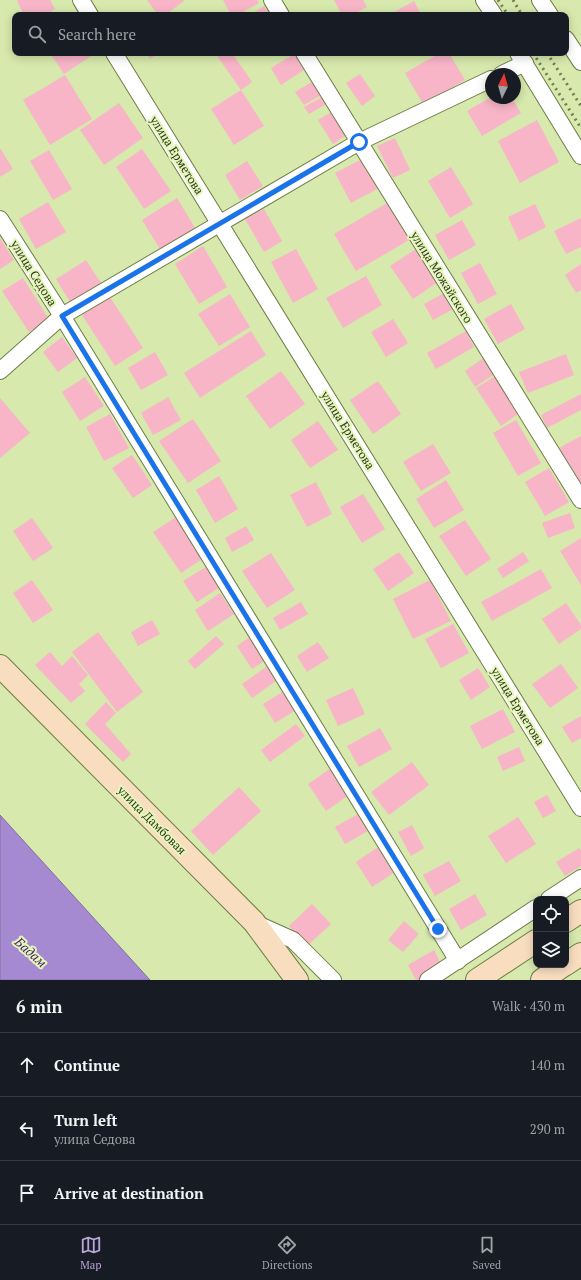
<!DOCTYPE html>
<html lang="en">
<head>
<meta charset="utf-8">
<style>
	body { margin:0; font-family:"PT Serif",serif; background:#20242c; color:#f1f3f6 }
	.controls { position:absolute; right:12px; bottom:12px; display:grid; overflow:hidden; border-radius:8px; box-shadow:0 2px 10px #0003 }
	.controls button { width:36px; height:36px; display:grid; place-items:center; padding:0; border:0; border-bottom:1px solid #363941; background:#171b24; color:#f1f3f6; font:20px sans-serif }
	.compass { position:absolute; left:485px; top:68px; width:36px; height:36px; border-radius:50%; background:#171b24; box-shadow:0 2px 10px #0003; rotate:5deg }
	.stop { position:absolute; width:12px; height:12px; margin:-9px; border:3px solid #1a73e8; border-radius:50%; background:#fff }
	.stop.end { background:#1a73e8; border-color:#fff; box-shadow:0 1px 4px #0008 }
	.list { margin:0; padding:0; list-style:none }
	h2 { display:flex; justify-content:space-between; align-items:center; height:52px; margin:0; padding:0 16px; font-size:17px }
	h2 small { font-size:13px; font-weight:400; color:#9ea1a6 }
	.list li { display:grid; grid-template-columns:26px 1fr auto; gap:12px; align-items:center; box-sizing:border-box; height:64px; padding:0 16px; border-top:1px solid #363941 }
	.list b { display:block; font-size:15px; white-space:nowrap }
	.list p { margin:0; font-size:13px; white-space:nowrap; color:#9ea1a6 }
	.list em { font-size:13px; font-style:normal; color:#9ea1a6 }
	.icon { flex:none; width:22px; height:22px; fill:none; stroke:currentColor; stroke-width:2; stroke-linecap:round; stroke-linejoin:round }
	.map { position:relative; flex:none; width:581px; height:980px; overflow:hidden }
	.search { position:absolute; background:#171b24; box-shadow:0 2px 10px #0003; left:12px; right:12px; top:12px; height:44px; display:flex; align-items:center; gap:10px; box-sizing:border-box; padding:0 14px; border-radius:8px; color:#9ea1a6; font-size:15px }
	.sheet { height:244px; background:#171b24 }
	nav { display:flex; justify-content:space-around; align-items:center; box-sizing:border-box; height:56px; border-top:1px solid #363941; background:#171b24; font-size:11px; color:#9ea1a6 }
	nav a { display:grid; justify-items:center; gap:2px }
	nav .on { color:#bca4db }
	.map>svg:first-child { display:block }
</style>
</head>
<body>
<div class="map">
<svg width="581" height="980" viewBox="0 0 581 980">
	<rect width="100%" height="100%" fill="#d7e9ad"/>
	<path fill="#a68ad1" stroke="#82709b" d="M0,815L150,980H0Z"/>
	<g fill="#f8b5c7">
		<path d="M19,0H50L55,9L45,15H24L17,1Z"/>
		<path d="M147,0H183L184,1L165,15H158Z"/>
		<path d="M223,0H257L259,3L237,15H231Z"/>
		<path d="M334,0H363L367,7L352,15H342Z"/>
		<path d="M414,1L421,15H389Z"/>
		<path d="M264,6L270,15H251Z"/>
		<path d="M50,53H89L91,56L64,74Z"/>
		<path d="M146,53H159L150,59Z"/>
		<path d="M215,53H232L252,82L241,90Z"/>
		<path d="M440,53H449L465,80L423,104L405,73Z"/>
		<path d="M294,54L304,70L281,85L271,68Z"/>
		<path d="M360,74L375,96L362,106L346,83Z"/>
		<path d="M65,75L92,119L50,145L23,100Z"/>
		<path d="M315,80L323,94L304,105L295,92Z"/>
		<path d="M241,90L264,126L234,145L211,109Z"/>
		<path d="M324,96L328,103L309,114L304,107Z"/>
		<path d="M491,97V98H512L521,113L482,136L467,111Z"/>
		<path d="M119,103L143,138L104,165L80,130Z"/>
		<path d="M333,111L348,134L333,144L318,120Z"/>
		<path d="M537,120L559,162L520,183L498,141Z"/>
		<path d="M395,138L410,170L393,178L377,146Z"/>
		<path d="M0,148L13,169L0,177Z"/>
		<path d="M142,149L171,191L144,209L116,167Z"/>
		<path d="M49,150L72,189L53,200L30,161Z"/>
		<path d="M364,158L379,188L351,203L335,173Z"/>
		<path d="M247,161L263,186L240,200L225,175Z"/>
		<path d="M451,167L473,204L450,218L428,181Z"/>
		<path d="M177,198L197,231L162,252L142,220Z"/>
		<path d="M48,202L66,232L36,249L19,219Z"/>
		<path d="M387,203L409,240L356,271L334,234Z"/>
		<path d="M535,204L546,227L519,241L508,217Z"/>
		<path d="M264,209L282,241L264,252L245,219Z"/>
		<path d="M581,218V247L566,254L554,231Z"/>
		<path d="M462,220L476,245L449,260L435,235Z"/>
		<path d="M0,238L14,260L0,269Z"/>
		<path d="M203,246L227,287L199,304L175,264Z"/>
		<path d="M296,249L318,289L293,303L271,262Z"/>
		<path d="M416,249L438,282L413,299L390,266Z"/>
		<path d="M86,260L101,283L70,302L56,279Z"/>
		<path d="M480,263L497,294L478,304L461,273Z"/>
		<path d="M581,264V290L576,293L565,275Z"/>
		<path d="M366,276L382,305L343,328L326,298Z"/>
		<path d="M23,278L49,319L29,332L2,291Z"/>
		<path d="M446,292L455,308L433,320L424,304Z"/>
		<path d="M230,294L250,327L219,346L198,314Z"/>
		<path d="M110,297L143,348L115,366L82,315Z"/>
		<path d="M511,304L525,329L498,344L484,319Z"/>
		<path d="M393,319L408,343L386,357L371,332Z"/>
		<path d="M251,331L266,355L200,398L184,373Z"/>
		<path d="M466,331L474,347L436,369L427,353Z"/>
		<path d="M62,337L77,358L58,372L43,352Z"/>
		<path d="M155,352L168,375L141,390L128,368Z"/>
		<path d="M566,354L574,375L528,393L519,372Z"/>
		<path d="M485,357L496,373L475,387L465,371Z"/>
		<path d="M281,371L305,404L270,429L246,396Z"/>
		<path d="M497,375L521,412L501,426L476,388Z"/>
		<path d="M85,377L104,406L80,421L62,392Z"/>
		<path d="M378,381L401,414L373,434L350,400Z"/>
		<path d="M581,394V410L547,428L541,415Z"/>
		<path d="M168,397L181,420L153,435L141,413Z"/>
		<path d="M0,398L30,433L0,458Z"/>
		<path d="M110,414L129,448L104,461L86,427Z"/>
		<path d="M193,419L221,461L188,483L159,441Z"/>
		<path d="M516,420L541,463L518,476L493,433Z"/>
		<path d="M318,421L338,450L310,468L291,440Z"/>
		<path d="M581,436V482L578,484L559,448Z"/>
		<path d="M433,444L451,473L421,491L403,462Z"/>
		<path d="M132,455L152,485L133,498L112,468Z"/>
		<path d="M549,468L569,502L545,516L525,482Z"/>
		<path d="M219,476L238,509L215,523L196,490Z"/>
		<path d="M446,480L464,510L434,528L416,499Z"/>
		<path d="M316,482L332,514L307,527L290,495Z"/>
		<path d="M363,494L385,529L362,543L340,507Z"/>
		<path d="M570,513L575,528L548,538L542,523Z"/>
		<path d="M176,517L204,558L181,573L153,532Z"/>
		<path d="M32,518L53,548L33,561L13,531Z"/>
		<path d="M465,520L491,559L466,576L439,536Z"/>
		<path d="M246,526L254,540L232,552L225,538Z"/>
		<path d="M581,538V585L560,551Z"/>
		<path d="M399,552L414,573L388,591L373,569Z"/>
		<path d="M523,552L529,561L503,578L497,569Z"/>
		<path d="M271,553L295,590L267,608L242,571Z"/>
		<path d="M209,565L222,586L197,602L183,581Z"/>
		<path d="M541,569L552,588L492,621L481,602Z"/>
		<path d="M32,580L53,610L33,623L13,593Z"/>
		<path d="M430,580L451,621L413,639L393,599Z"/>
		<path d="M220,593L234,614L208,631L195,610Z"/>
		<path d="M301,602L308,614L280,630L273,618Z"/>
		<path d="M566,603L581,625V629L559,644L542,619Z"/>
		<path d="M152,620L160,634L138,646L131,632Z"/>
		<path d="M453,624L469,653L441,668L425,639Z"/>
		<path d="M98,632L143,692L117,712L72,652Z"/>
		<path d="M216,636L224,644L195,669L188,661Z"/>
		<path d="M251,636L266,660L252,669L237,646Z"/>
		<path d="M318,642L329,658L307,672L297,656Z"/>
		<path d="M50,652L62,666L72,656L88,675L79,684L85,691L71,703L35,665Z"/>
		<path d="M561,664L578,688L550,708L532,684Z"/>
		<path d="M269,665L279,679L252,698L242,684Z"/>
		<path d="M478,668L490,687L471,700L459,680Z"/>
		<path d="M353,688L365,714L338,726L326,700Z"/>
		<path d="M284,691L296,710L275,723L263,704Z"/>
		<path d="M106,702L116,713L105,724L131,754L123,762L85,724Z"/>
		<path d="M503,709L515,732L482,749L470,726Z"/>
		<path d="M581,716V738L572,743L562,727Z"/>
		<path d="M296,724L305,736L270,762L261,750Z"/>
		<path d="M380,728L392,749L359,767L347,746Z"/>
		<path d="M519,747L525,761L503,771L497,757Z"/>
		<path d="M412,762L429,785L389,815L371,792Z"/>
		<path d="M331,768L349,795L326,811L308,784Z"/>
		<path d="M239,787L261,811L213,855L191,831Z"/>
		<path d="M547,795L556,811L543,818L534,802Z"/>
		<path d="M358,814L368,831L345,844L335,827Z"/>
		<path d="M518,817L536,844L506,863L488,836Z"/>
		<path d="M412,825L424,848L411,856L398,832Z"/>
		<path d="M381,845L398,870L372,887L356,862Z"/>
		<path d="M579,848L581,851V866L565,876L556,862Z"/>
		<path d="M449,861L461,881L435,896L423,875Z"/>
		<path d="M475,894L487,915L461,930L449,909Z"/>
		<path d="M312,904L331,924L307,946L289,926Z"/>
		<path d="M404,921L419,934L403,952L388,940Z"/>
		<path d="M434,950L443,968L422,980H416L408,965Z"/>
	</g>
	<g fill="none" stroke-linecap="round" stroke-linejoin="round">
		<g stroke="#6e7d46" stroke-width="18">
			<g id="street">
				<path d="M81,0L90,15"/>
				<path d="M272,0L281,15"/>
				<path d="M484,0L494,15"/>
				<path d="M540,0L550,15"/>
				<path d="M566,39L581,62"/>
				<path d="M114,53L581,808"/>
				<path d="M304,53L581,500"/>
				<path d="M518,53L581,156"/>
				<path d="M502,74L525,63"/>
				<path d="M0,219L62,316L458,961"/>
				<path d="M0,371L62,316L359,142L491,79"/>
				<path d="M549,899L581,878"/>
				<path d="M255,923L293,940L333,980"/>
				<path d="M428,980L536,908"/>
			</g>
		</g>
		<g stroke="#6e7d46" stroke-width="24">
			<g id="secondary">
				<path d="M0,666L254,922L297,980"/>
				<path d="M566,921L581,911"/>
				<path d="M566,964L581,954"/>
				<path d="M477,980L536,941"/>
				<path d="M542,980L564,965"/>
			</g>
		</g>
		<use href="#street" stroke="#fff" stroke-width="16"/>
		<use href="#secondary" stroke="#f9ddbf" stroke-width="22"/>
		<g stroke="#727d57" stroke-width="3" stroke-dasharray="2 4" stroke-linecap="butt">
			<path d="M498,0L508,15"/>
			<path d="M513,0L522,15"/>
			<path d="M533,53L581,128"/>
			<path d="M547,53L581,106"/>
		</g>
	</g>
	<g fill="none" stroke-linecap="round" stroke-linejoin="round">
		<path stroke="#1a73e8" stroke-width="5" d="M359,142L62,316L438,929"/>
	</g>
	<g text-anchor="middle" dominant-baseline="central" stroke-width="4" stroke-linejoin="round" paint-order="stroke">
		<g font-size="12" fill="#2d341d" stroke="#e4f6ba">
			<text transform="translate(177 155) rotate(58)">улица Ерметова</text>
			<text transform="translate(34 273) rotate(58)">улица Седова</text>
			<text transform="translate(442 277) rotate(58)">улица Можайского</text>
			<text transform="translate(348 430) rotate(58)">улица Ерметова</text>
			<text transform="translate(518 706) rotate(58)">улица Ерметова</text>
			<text transform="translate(152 820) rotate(45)">улица Дамбовая</text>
		</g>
		<g font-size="13" font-style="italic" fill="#441b6f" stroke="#e4f6ba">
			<text transform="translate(31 952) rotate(42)">Бадам</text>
		</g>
	</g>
</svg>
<div class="controls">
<button><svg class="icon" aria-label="locate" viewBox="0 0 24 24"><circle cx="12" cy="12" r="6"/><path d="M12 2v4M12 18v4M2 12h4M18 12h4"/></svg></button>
<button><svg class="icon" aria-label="layers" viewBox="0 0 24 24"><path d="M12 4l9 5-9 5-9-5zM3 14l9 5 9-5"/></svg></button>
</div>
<svg class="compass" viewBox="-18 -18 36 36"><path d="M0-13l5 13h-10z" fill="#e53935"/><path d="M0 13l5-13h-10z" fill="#9ea1a6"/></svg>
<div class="stop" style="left:359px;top:142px"></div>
<div class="stop end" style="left:438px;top:929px"></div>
<div class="search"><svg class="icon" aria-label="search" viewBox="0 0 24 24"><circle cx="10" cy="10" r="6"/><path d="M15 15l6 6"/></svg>Search here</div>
</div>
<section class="sheet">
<h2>6 min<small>Walk · 430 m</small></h2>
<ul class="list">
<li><svg class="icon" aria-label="ahead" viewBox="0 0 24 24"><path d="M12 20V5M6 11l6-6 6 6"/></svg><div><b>Continue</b></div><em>140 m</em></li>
<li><svg class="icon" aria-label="left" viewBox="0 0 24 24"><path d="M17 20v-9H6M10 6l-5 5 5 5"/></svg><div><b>Turn left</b><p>улица Седова</p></div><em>290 m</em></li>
<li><svg class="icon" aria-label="arrive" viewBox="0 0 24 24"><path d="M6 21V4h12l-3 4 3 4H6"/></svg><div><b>Arrive at destination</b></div></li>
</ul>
</section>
<nav>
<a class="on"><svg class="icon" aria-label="map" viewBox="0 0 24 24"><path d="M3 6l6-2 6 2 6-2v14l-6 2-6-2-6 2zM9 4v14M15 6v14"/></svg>Map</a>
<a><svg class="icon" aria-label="directions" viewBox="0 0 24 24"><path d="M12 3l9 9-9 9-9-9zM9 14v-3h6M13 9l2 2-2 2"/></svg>Directions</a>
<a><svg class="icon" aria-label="saved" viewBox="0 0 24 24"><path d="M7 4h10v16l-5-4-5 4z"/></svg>Saved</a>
</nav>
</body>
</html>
